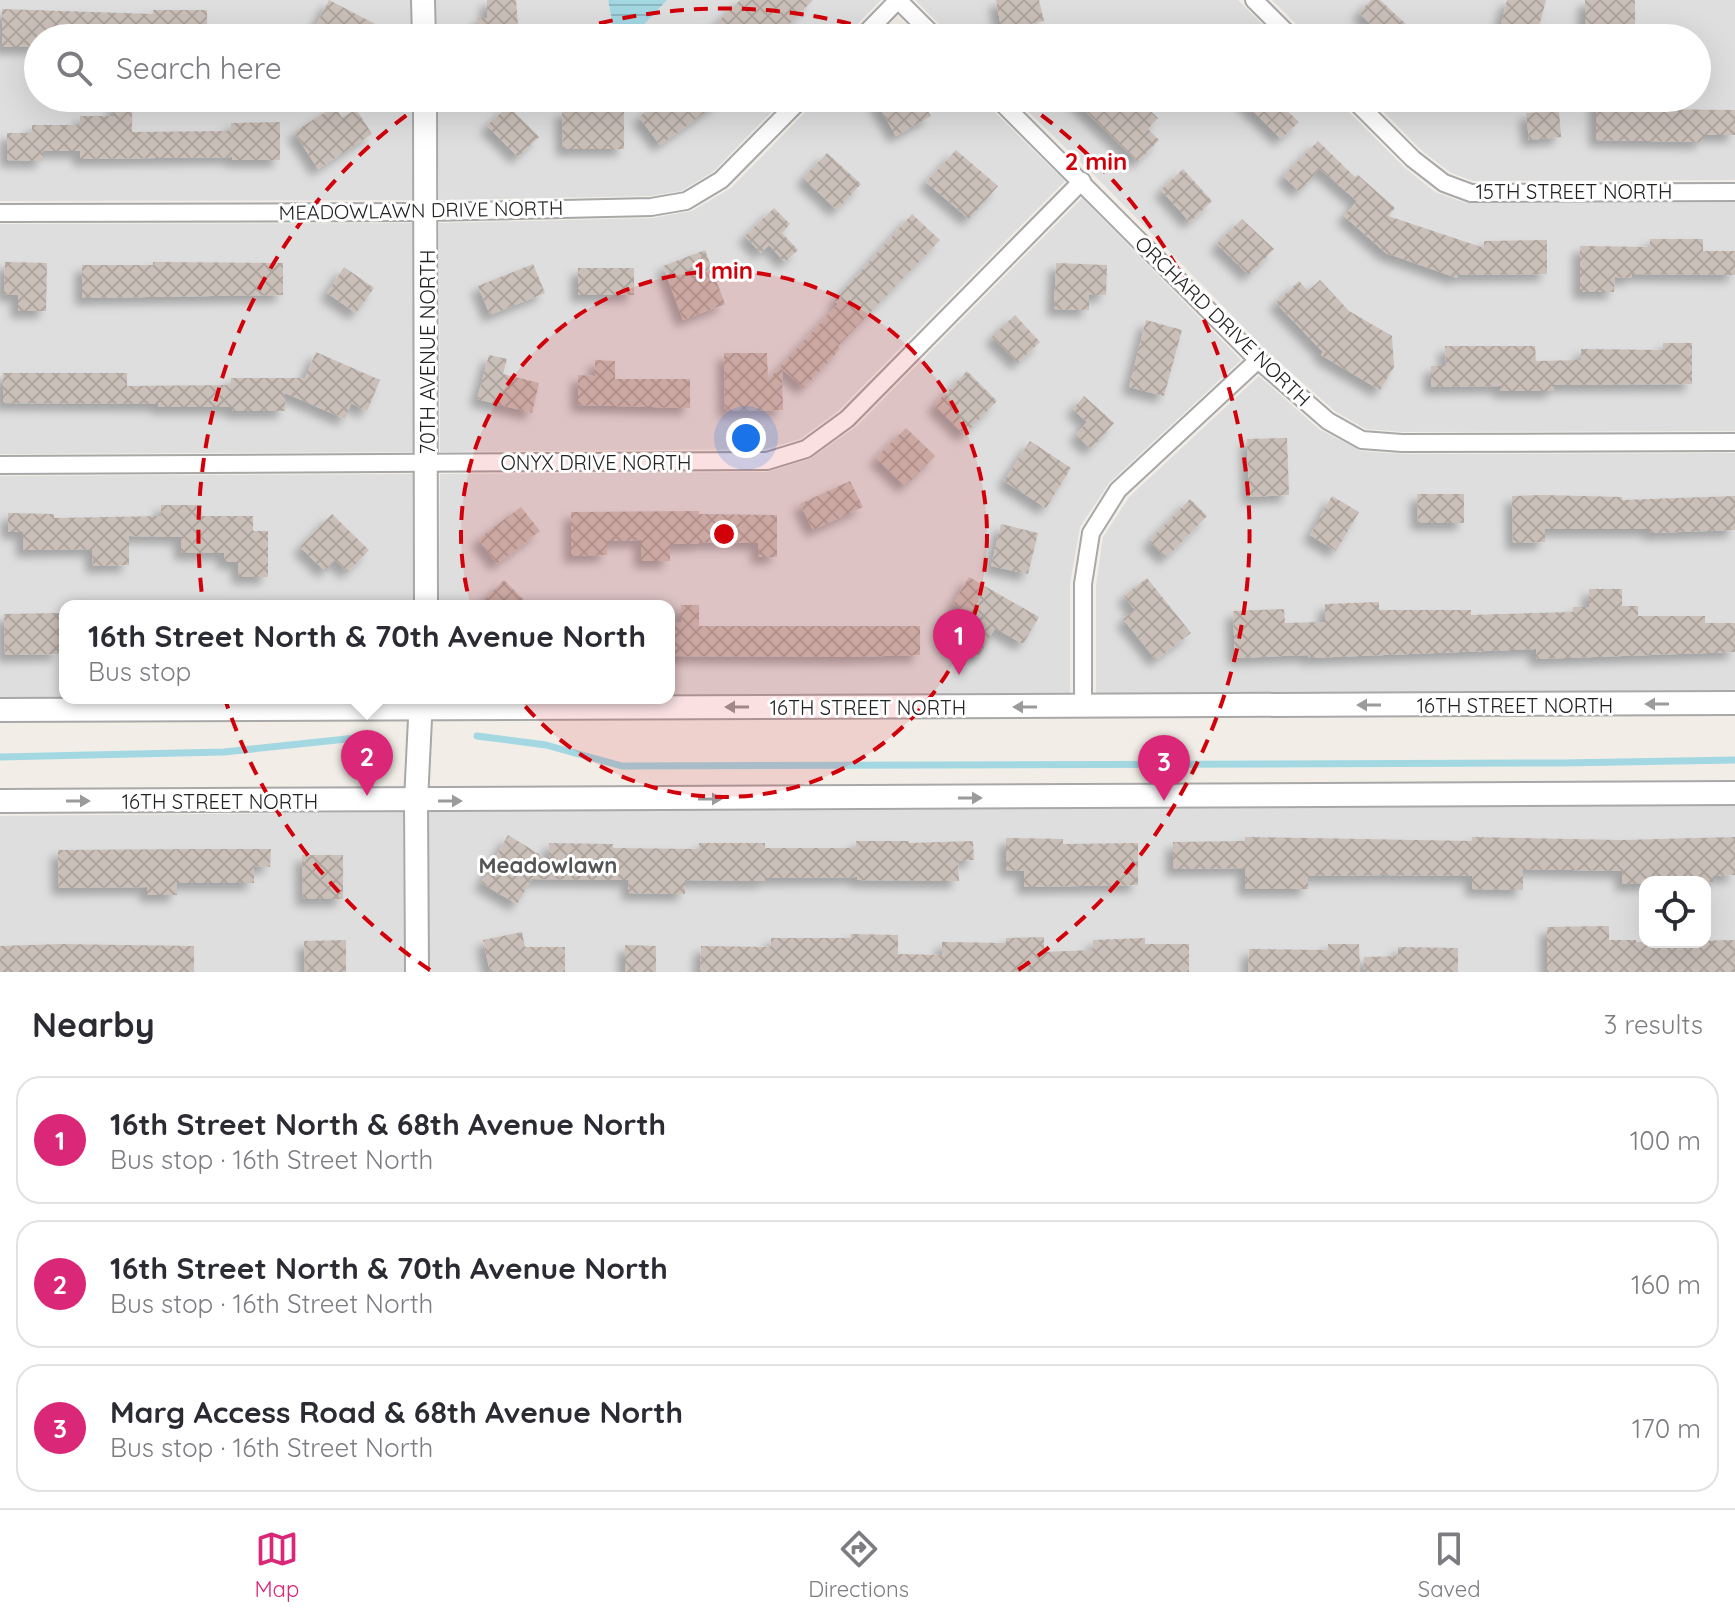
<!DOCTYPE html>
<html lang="en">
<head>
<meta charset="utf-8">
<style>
	body { margin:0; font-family:Quicksand,sans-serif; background:#f2f2f3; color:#2b2b33 }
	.controls { position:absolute; right:24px; bottom:24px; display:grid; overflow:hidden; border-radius:16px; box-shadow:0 8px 32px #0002 }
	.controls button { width:72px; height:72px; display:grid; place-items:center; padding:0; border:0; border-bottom:2px solid #e1e1e2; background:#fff; color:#2b2b33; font:40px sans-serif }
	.you { position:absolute; left:746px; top:438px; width:28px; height:28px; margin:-20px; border:6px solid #fff; border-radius:50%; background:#1a73e8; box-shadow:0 0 0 12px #1a73e833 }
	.badge { display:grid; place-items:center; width:52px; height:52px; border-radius:50%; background:#db2777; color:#fff; font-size:26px; font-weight:700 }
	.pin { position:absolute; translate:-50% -66px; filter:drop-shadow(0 2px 4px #0008) }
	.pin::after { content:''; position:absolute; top:42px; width:28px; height:24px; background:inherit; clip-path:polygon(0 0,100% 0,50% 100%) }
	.popup { position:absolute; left:59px; top:600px; width:616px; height:104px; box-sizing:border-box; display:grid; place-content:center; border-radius:16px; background:#fff; filter:drop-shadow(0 2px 6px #0005); font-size:26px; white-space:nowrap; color:#7c7c81 }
	.popup b { font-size:30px; color:#2b2b33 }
	.popup::after { content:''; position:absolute; left:50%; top:100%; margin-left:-16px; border:16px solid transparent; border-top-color:#fff }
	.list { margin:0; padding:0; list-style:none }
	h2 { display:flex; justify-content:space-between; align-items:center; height:104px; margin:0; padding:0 32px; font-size:34px }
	h2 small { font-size:26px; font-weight:400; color:#7c7c81 }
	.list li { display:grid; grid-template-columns:52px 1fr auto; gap:24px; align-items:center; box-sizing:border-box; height:128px; margin:0 16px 16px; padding:0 16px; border:2px solid #e1e1e2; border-radius:24px }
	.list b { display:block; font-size:30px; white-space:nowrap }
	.list p { margin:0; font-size:26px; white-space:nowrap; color:#7c7c81 }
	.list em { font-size:26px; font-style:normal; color:#7c7c81 }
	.icon { flex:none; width:44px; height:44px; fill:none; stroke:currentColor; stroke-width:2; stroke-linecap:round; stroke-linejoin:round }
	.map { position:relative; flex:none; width:1735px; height:972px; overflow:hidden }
	.search { position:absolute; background:#fff; box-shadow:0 8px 32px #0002; left:24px; right:24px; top:24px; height:88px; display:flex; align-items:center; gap:20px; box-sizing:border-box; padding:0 28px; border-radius:44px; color:#7c7c81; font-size:30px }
	.sheet { height:536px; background:#fff }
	nav { display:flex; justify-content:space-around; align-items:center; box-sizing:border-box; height:112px; border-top:2px solid #e1e1e2; background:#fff; font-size:22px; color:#7c7c81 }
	nav a { display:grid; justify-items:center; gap:4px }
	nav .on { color:#db2777 }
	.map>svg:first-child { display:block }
</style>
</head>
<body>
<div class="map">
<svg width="1735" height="972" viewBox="0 0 1735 972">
	<defs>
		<pattern id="water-rules" width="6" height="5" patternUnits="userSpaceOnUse" patternTransform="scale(2)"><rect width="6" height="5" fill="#a3d8e3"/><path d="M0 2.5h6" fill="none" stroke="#8cb9c2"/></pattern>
		<pattern id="building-cross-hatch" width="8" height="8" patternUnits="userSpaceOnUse" patternTransform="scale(2)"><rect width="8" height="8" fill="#cbc0b9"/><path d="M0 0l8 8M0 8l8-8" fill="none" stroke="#aea59f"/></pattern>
		<filter id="shadow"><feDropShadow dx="-7" dy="7" stdDeviation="4" flood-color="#0004"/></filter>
	</defs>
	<rect width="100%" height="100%" fill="#f2eee7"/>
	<g fill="#dfdede" fill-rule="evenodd">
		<path d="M0,0H411V38H38V98H412L413,200L0,201Z"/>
		<path d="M436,0H608L614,31L631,37L667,0H881L844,38H437Z"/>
		<path d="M915,0H1238L1276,38H953Z"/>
		<path d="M1272,0H1735V180L1473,181L1451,173L1422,151L1370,98H1697V38H1310Z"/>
		<path d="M437,98H785L713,172L681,191L650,196L439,200Z"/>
		<path d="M819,98H980L1065,181L838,411L800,439L765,449L440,452L439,223L652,218L692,211L731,188Z"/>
		<path d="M1014,98H1335L1404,167L1435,192L1466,203L1735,202V431L1402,432L1366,429L1336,412L1268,352L1099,180Z"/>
		<path d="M1082,198L1241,360L1109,483L1080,527L1070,584V695H669V606H439L440,474L767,472L810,459L857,426Z"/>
		<path d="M413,223L414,452L0,454V224Z"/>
		<path d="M1259,376L1319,429L1361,451L1401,454L1735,453V690L1096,695V585L1103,537L1129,497Z"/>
		<path d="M414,474V606H65V698H0V476Z"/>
		<path d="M1735,804V972H429V812ZM1645,882H1705V942H1645Z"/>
		<path d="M403,812L404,972H0V816Z"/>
	</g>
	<path fill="url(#water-rules)" d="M608,0H667L632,37L614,31Z"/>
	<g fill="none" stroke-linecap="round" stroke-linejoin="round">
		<g stroke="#a3d8e3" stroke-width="7">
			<path d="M477,736L546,745L622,766L1562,763L1735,760"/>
			<path d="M0,757L224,752L375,736"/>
		</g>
	</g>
	<g fill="url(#building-cross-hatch)" filter="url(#shadow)">
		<path d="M329,0L402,38H322L312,33Z"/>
		<path d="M487,0H516L519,38H478V18H487Z"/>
		<path d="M740,0H813L776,38H702Z"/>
		<path d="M996,0H1039L1044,21L1030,24L1033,38H1003Z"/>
		<path d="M1371,0H1380L1421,38H1385L1359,13Z"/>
		<path d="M1507,0H1546L1537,34L1501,24Z"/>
		<rect x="1585" y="0" width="50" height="28"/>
		<path d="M2,9L153,14V10H207V38H153V33L113,32V38H38V47H2Z"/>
		<path d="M665,98H725L660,145L639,117Z"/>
		<path d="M874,98H920L931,116L896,136Z"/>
		<path d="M1072,98H1137L1158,118L1148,129L1159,140L1138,162Z"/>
		<path d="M1240,98H1274L1299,122L1281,139Z"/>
		<path d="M1596,98H1624V109L1735,110V135H1703V142L1596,140Z"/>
		<path d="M115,102H132V132L231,131V123L280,122V160H232V157L80,159V151H43V161L7,160V133H32V125H80V116H115Z"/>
		<path d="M335,106L342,118L356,109L372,134L318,169L294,132Z"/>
		<path d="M508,106L539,137L518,157L487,126Z"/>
		<path d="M624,109V149H563L562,110Z"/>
		<path d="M1559,111L1561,137L1529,140L1526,113Z"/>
		<path d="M1318,141L1355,177L1358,175L1395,208L1388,216L1484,248V241L1547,240V274L1458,275L1457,278L1386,253L1344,216L1357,201L1320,169L1299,191L1283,176Z"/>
		<path d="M956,150L998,186L969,219L926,182Z"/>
		<path d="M827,153L861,184L837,210L803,178Z"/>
		<path d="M1183,169L1212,201L1190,222L1161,190Z"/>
		<path d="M774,208L790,224L782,233L798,250L785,262L769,245L761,253L745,236Z"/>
		<path d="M912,214L940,240L838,346L840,349L804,388L782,369L783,410L725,411L724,353H767L768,380L838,304L835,300Z"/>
		<path d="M1242,219L1274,249L1249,275L1217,244Z"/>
		<path d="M1650,239H1703V251H1735V275L1632,274V278L1615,277L1614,292H1580V246L1650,247Z"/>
		<path d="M705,250L725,304L683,320L663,266Z"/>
		<path d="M5,262L47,263L46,311H18V295L4,294Z"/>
		<path d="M153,262L283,263V295L82,298V265H153Z"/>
		<path d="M1056,263L1107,265L1106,295H1089V310L1054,309Z"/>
		<path d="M533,264L545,293L490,315L478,286Z"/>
		<path d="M344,267L374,288L356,313L327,293Z"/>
		<rect x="578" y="268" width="56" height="27"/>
		<path d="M1320,280L1349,311L1392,336L1394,367L1380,390L1321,355L1323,352L1276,303L1299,281L1308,291Z"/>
		<path d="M1015,315L1040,342L1018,363L992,337Z"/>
		<path d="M1146,320L1182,330L1164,396L1129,387Z"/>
		<path d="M1663,343H1692V384L1554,385V391H1500V386L1431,387V366H1446L1445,346H1535L1536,361L1581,360V349L1663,350Z"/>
		<path d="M316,352L380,380L367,411L351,403L345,419L285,393V411H232V407H158V404L3,403V373H127V386L231,385V378H305Z"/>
		<path d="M489,355L507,359L503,374L539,383L532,413L477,399Z"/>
		<path d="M595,360L615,361V379H690V408L578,405V375L595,376Z"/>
		<path d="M967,371L997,401L964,435L934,405Z"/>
		<path d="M1084,396L1114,423L1091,449L1076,435L1087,422L1073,409Z"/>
		<path d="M906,428L935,456L905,486L876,458Z"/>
		<path d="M1287,438L1289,495L1249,497L1247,439Z"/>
		<path d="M1030,441L1071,468L1046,508L1004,481Z"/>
		<path d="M850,481L863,507L813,530L800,504Z"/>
		<path d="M1417,494H1464V523H1418Z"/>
		<path d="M1543,495L1622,497V500L1735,496V530L1650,533V529H1545V542L1513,543L1512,496Z"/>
		<path d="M1332,496L1359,512L1336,551L1310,535Z"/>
		<path d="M1190,499L1207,516L1166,558L1149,541Z"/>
		<path d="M161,505H202V516H253V531H268V577H239L238,562H224V553H181V537L129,536V565L93,566L92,549L23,550V532H8V513L54,514V518L161,516Z"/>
		<path d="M521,507L540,531L497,564L478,539Z"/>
		<path d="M699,511V514L777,515V557H758V543L699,542V544H670V561H641V540L607,541V555L571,556V512Z"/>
		<path d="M332,514L369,550L348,572L335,560L325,571L300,547Z"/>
		<path d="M1001,524L1038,533L1028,574L991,566Z"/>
		<path d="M969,577L1039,617L1023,644L995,628L979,656L951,640L967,612L953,604Z"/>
		<path d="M1147,578L1191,633L1156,660L1123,619L1135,610L1124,596Z"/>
		<path d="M504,580L530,606H478Z"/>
		<path d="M1589,589H1622V606H1638V616H1705V623H1735V652L1536,659V649L1308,658V655L1235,658L1233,611L1284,609L1285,623L1325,622V604L1379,602V610H1471V615L1573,612V607H1589Z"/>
		<path d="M681,605H699V626H920V655L849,657L669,656V622H681Z"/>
		<path d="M59,613V654L5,655L4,614Z"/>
		<path d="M508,835L549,860V843L613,844V848L699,849V843H765V848H856V841H909V843L973,841L974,860L958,861L959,881L857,880V877L765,878V881L685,880V894L628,893L629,880L532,879L517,904L481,883Z"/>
		<path d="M1245,837L1472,841V837L1622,840L1735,837V875L1713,876V882L1622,884V871L1523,869V890L1472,889V876L1384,875L1308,876V889H1245V868L1173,869V842L1245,841Z"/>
		<path d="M1006,838L1063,839V844L1138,843V885L1024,887V871L1006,870Z"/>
		<path d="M202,849H271L270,867L254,866V883H177V895H147V887L59,888L58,850Z"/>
		<path d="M302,855H343V899H303Z"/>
		<path d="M1609,926V940H1636V942L1735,940V972H1547V927Z"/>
		<path d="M522,932L525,947H565V972H490L483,940Z"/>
		<path d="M851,934L898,935V954L942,955V942L1006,943V938L1044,937V952L1093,950V940L1145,938V944H1189V972H700L701,946L771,947V938H851Z"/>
		<path d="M346,940V972H305L304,941Z"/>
		<path d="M60,944L194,946V972H0V946Z"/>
		<path d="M1328,944H1359L1360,972H1248L1249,949L1328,950Z"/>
		<path d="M625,945L656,946V972H625Z"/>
		<path d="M1398,947L1458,948V972H1364V957L1398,956Z"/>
	</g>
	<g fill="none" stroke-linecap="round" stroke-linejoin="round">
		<g stroke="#a8a8a8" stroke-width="20">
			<g id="minor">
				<path d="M898,0L936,38"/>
				<path d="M1254,0L1292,38"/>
				<path d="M861,38L898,0"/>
				<path d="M997,98L1258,360L1328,421L1362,440L1402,443L1735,442"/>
				<path d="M1352,98L1413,159L1444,183L1471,193L1735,192"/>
				<path d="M0,213L426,212L651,207L686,201L721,180L802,98"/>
				<path d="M0,465L767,461L806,449L847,419L1082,181"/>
				<path d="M1083,707V584L1091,533L1118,490L1258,360"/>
			</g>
		</g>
		<g stroke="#a8a8a8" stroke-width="26">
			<g id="tertiary">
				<path d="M423,0L424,38"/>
				<path d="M425,98L426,606"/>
				<path d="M0,710L1735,703"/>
				<path d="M0,801L1735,793"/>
				<path d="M417,972L416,801L421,698"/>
			</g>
		</g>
		<use href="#minor" stroke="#fff" stroke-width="16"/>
		<use href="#tertiary" stroke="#fff" stroke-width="22"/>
	</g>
	<defs><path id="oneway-solid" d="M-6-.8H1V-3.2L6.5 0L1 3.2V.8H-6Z" transform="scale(2)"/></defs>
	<g fill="#9b9b9b">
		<use href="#oneway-solid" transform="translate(1657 704) rotate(180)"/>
		<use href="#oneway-solid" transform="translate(1369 705) rotate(180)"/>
		<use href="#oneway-solid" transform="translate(737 707) rotate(-180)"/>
		<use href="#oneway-solid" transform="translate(1025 707) rotate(-180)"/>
		<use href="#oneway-solid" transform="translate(970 798)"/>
		<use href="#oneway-solid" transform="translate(710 799)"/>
		<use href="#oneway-solid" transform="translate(78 801)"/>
		<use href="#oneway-solid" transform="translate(450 801)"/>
	</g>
	<circle cx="724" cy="534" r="263" fill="#d2000a" fill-opacity=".12"/>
	<g fill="none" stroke="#d2000a" stroke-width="4" stroke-dasharray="14 10">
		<circle cx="724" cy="534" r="263"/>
		<path d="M430 970A526 526 0 0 1 426 101M553 37A526 526 0 0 1 895 37M1022 101A526 526 0 0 1 1018 970"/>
	</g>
	<g text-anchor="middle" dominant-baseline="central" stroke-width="6" stroke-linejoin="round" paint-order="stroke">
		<g font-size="20" fill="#212121" stroke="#fff">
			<text x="1574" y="191">15TH STREET NORTH</text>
			<text transform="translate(421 210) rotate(-1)">MEADOWLAWN DRIVE NORTH</text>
			<text transform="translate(1223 321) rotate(44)">ORCHARD DRIVE NORTH</text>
			<text transform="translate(427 352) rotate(-90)">70TH AVENUE NORTH</text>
			<text x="596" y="462">ONYX DRIVE NORTH</text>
			<text x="1515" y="705">16TH STREET NORTH</text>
			<text x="868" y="707">16TH STREET NORTH</text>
			<text x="220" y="801">16TH STREET NORTH</text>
		</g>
		<g font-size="22" font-weight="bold" fill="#545454" stroke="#fff">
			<text x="548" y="865">Meadowlawn</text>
		</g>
	</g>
	<circle cx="724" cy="534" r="12" fill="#d2000a" stroke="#fff" stroke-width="4"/>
	<g font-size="24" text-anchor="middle" font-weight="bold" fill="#d2000a" stroke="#fff" stroke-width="6" stroke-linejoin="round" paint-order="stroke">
		<text x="1096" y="170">2 min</text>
		<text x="724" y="279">1 min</text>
	</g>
</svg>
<div class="controls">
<button><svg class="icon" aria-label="locate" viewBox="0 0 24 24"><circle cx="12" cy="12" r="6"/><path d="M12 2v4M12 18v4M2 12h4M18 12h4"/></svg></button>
</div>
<div class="you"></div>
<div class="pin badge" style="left:959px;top:675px">1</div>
<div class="pin badge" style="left:367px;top:796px">2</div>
<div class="popup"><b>16th Street North &amp; 70th Avenue North</b>Bus stop</div>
<div class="pin badge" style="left:1164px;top:801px">3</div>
<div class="search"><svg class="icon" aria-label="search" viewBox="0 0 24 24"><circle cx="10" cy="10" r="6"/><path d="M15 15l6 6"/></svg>Search here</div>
</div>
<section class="sheet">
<h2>Nearby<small>3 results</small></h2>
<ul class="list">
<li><span class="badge">1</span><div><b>16th Street North &amp; 68th Avenue North</b><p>Bus stop · 16th Street North</p></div><em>100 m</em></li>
<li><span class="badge">2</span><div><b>16th Street North &amp; 70th Avenue North</b><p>Bus stop · 16th Street North</p></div><em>160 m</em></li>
<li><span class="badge">3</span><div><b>Marg Access Road &amp; 68th Avenue North</b><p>Bus stop · 16th Street North</p></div><em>170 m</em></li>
</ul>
</section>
<nav>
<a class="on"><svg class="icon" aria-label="map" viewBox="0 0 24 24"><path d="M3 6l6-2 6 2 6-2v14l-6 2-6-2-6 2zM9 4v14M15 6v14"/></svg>Map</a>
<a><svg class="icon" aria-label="directions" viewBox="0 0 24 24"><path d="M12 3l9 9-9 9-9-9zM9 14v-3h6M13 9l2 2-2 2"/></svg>Directions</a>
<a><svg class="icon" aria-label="saved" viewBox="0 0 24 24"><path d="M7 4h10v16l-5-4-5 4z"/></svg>Saved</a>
</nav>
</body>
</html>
